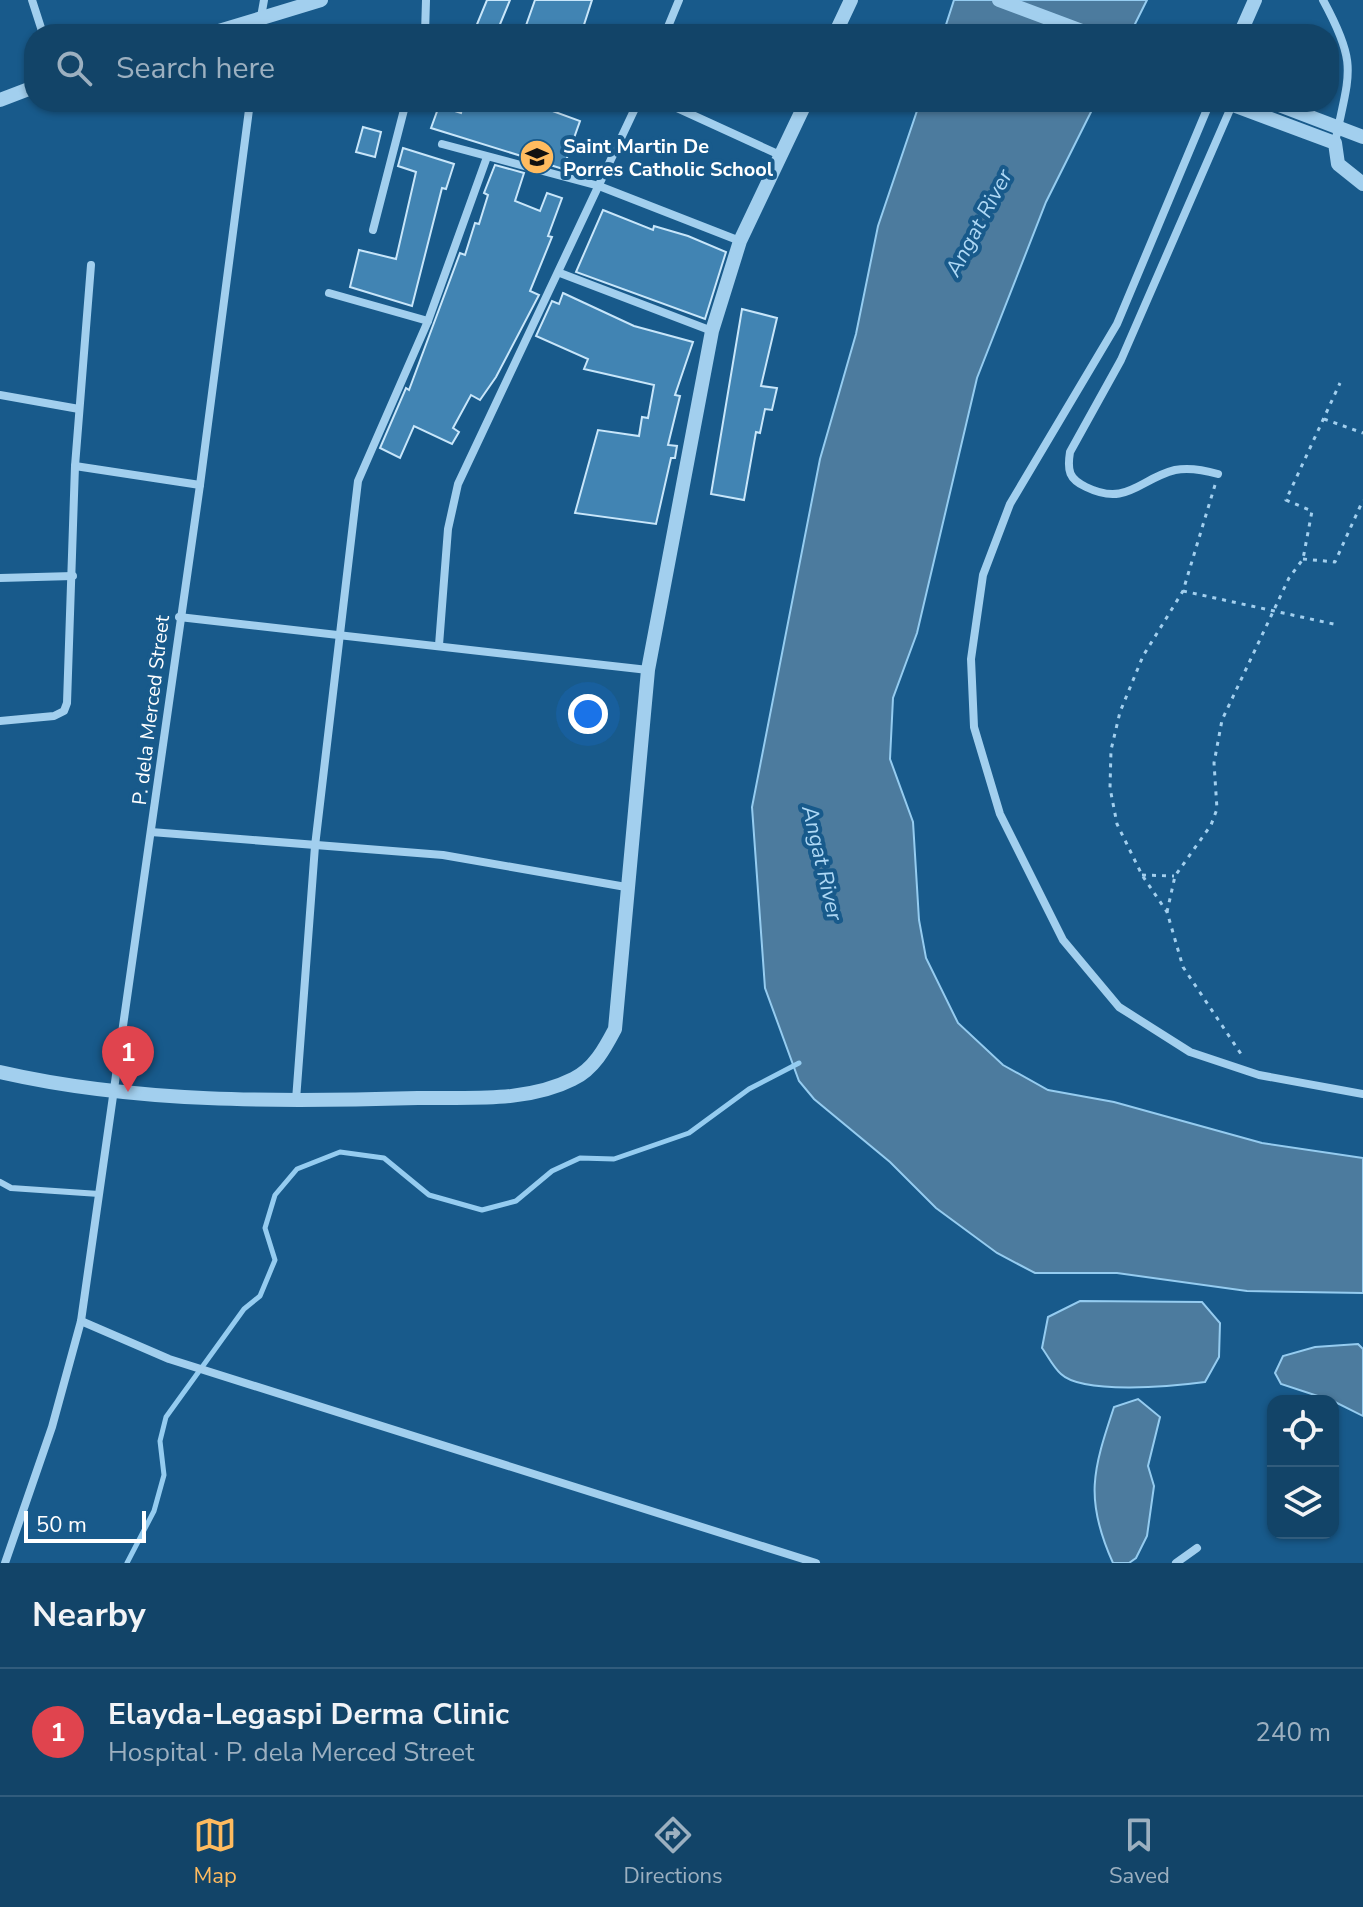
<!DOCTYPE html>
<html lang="en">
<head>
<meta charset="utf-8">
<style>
	body { margin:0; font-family:"Nunito Sans",sans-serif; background:#1b4b6e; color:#f1f3f6 }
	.controls { position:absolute; right:24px; bottom:24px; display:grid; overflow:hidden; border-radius:16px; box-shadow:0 2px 6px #0004 }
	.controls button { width:72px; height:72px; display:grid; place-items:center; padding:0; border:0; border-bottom:2px solid #315c7c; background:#124468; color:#f1f3f6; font:40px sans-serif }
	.scale { position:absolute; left:24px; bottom:20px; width:122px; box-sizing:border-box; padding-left:8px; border:4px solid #fff; border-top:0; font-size:22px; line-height:28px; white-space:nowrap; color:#fff; -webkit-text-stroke:6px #185a8b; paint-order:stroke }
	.you { position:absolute; left:588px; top:714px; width:28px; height:28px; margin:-20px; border:6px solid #fff; border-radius:50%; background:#1a73e8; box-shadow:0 0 0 12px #1a73e833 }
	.badge { display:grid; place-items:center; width:52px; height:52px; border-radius:50%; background:#ffbb5f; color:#fff; font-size:26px; font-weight:700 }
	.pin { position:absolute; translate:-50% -66px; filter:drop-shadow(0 2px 4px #0008) }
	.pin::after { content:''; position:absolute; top:42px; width:28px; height:24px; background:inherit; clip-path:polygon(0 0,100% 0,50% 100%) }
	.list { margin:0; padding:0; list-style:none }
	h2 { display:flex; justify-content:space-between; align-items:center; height:104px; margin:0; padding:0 32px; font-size:34px }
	h2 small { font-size:26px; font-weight:400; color:#9cb0c0 }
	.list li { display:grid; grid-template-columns:52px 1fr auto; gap:24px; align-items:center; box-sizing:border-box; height:128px; padding:0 32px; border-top:2px solid #315c7c }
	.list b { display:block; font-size:30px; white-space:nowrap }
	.list p { margin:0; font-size:26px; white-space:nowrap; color:#9cb0c0 }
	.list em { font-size:26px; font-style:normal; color:#9cb0c0 }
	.icon { flex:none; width:44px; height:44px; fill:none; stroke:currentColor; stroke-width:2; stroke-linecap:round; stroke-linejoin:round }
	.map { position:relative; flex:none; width:1363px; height:1563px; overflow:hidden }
	.search { position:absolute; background:#124468; box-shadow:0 2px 6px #0004; left:24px; right:24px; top:24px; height:88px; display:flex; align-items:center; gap:20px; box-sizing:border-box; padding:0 28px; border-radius:32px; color:#9cb0c0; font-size:30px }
	.sheet { height:232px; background:#124468 }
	nav { display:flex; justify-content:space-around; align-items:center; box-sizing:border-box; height:112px; border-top:2px solid #315c7c; background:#124468; font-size:22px; color:#9cb0c0 }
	nav a { display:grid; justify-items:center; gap:4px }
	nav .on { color:#ffbb5f }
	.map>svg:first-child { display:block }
</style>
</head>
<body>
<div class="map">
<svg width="1363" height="1563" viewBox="0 0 1363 1563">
	<rect width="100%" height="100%" fill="#185a8b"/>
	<g fill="#4c7b9e" stroke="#95ccf0" stroke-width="2">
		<path d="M954,0H1147L1130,34H943Z"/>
		<path d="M920,102H1096L1046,202L977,378L917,633L893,698L890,759L913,822L919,920L926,958L958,1023L1003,1065L1048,1090L1114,1102L1262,1143L1363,1158V1293L1247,1291L1117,1273H1035L997,1253L936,1208L890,1162L814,1099L799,1081L765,988L752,807L820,459L856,334L878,226Z"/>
		<path d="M1080,1301L1202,1302L1220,1323L1219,1357L1205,1382C1175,1386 1083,1395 1061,1374C1053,1367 1048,1356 1042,1348L1048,1317Z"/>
		<path d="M1358,1344L1363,1349V1416L1333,1401L1281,1384L1275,1373L1283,1356L1315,1347Z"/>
		<path d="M1138,1399L1160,1417L1148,1466L1154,1486L1147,1536L1136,1558L1129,1563H1113C1084,1499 1093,1470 1114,1407Z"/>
	</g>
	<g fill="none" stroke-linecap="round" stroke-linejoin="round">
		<path stroke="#95ccf0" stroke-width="5" d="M127,1563L154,1511L164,1475L160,1441L166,1417L244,1309L260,1296L275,1260L265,1228L275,1195L297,1169L340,1152L384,1158L429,1195L482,1210L516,1201L552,1171L580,1158L614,1159L689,1133L749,1089L799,1063"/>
	</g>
	<g fill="#4184b3" stroke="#c8e6fa" stroke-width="2">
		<path d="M487,0H510L496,34H473Z"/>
		<path d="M535,0H592L581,34H523Z"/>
		<path d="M464,102H528L580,121L563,169L431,128L439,106L461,113Z"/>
		<path d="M363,127L381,132L375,157L356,152Z"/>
		<path d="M403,148L454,164L446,189L442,188L412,306L350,287L359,250L396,259L416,172L398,166Z"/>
		<path d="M495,165L524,173L515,201L540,211L547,193L562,198L548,236L552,237L530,291L539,295L496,377L480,400L471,395L453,428L459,432L452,444L414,426L400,458L380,448L406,388L409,390L460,253L465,255L475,223L479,224L488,195L484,193Z"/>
		<path d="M603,210L653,230L654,226L688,236L726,252L705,319L576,272Z"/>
		<path d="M563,293L634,326L693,342L675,395L680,396L668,445L677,446L675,458H671L656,524L575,513L598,430L639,436L642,417L648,418L654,385L584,369L588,359L536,336L552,301L559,304Z"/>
		<path d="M742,309L777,318L761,386L777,388L772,410L765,409L760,433L756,432L744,500L711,494Z"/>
	</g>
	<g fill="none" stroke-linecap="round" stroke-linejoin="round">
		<g stroke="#a2cfee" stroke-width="3" stroke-dasharray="4 6" stroke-linecap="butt">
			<path d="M1324,419L1363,433"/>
			<path d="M1215,485L1183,591L1143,656L1120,712L1111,750L1110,788L1117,824L1142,875L1167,912L1183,967L1243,1057"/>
			<path d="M1303,559L1335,562L1363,500"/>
			<path d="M1183,591L1338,625"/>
			<path d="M1142,875L1174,876"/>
			<path d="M1167,912L1175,876L1211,825L1217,809L1214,763L1222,720L1289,578L1303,559L1312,511L1286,500L1340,383"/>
		</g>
		<path stroke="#a2cfee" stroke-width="6" d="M0,1182L11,1188L99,1194"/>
		<g stroke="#a2cfee" stroke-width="8">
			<path d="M32,0L43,34"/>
			<path d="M1323,0C1359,66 1349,72 1335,143"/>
			<path d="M258,34L264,0"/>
			<path d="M425,34L426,0"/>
			<path d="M665,34L679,0"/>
			<path d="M664,102L782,156"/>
			<path d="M1210,102L1117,324L1010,504L983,575L971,659L974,727L1000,814L1063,940L1119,1007L1190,1052L1259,1075L1363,1094"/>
			<path d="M442,144L599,186L740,241"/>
			<path d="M373,230L406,102"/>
			<path d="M560,273L712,331"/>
			<path d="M329,293L428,321"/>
			<path d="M0,395L79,409"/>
			<path d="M75,466L200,485"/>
			<path d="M1218,474C1204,470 1190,467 1175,470C1139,479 1127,507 1086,487C1069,479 1067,471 1070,452L1121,360L1232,105"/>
			<path d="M0,578L73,576"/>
			<path d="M179,617L648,670"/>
			<path d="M439,645L448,529L458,484L638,102"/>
			<path d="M0,721L54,716L64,711L67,703L75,466L91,265"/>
			<path d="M151,832L443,855L626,887"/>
			<path d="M296,1100L315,846L358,481L428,321L487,157"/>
			<path d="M81,1321L169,1359L816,1563"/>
			<path d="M5,1563L52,1427L81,1321L200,485L250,102"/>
			<path d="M1176,1563L1197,1548"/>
		</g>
		<g stroke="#a2cfee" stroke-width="14">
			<path d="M999,0L1090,34"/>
			<path d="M209,34L321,0"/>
			<path d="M835,34L851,0"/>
			<path d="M1240,34L1255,0"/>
			<path d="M0,100L34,87"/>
			<path d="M1225,102L1335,143L1338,164L1363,184"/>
			<path d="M0,1072C135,1103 280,1102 418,1098C468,1097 526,1103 573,1079C594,1069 605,1048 615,1029L648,670L712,331L740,241L806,102"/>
		</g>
		<path stroke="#a2cfee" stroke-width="14" d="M1271,102L1363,137"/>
	</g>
	<defs>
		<g id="school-disc" transform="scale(1.8)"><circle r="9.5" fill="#ffbb5f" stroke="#185a8b"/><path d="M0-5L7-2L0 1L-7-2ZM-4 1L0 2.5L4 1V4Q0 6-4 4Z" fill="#111"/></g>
	</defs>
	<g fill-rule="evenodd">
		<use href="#school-disc" x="537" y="157"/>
	</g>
	<g text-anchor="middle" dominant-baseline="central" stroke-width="8" stroke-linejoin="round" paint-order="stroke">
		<g font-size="20" font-weight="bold" fill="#fff" stroke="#185a8b" text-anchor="start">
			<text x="563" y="146">Saint Martin De<tspan x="563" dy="23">Porres Catholic School</tspan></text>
		</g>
		<g font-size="20" fill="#fff" stroke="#185a8b">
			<text transform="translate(151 710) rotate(-83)">P. dela Merced Street</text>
		</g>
		<g font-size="22" font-style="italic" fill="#aed8f5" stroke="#185a8b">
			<text transform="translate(979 223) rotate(-62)">Angat River</text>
			<text transform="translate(822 863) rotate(77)">Angat River</text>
		</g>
	</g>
</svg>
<div class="controls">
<button><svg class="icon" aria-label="locate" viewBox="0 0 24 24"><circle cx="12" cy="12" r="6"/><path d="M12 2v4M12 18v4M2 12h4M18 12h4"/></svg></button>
<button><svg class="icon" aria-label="layers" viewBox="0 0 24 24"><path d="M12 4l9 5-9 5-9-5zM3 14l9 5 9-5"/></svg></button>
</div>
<div class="scale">50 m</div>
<div class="you"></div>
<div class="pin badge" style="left:128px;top:1092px;background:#e0444e">1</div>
<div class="search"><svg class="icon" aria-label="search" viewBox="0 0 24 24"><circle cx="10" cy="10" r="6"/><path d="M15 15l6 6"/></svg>Search here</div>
</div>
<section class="sheet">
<h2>Nearby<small></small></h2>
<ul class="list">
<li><span class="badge" style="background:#e0444e">1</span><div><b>Elayda-Legaspi Derma Clinic</b><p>Hospital · P. dela Merced Street</p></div><em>240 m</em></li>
</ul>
</section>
<nav>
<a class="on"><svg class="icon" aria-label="map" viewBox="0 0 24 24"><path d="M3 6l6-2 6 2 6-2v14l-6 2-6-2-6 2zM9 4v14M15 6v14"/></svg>Map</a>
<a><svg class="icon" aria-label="directions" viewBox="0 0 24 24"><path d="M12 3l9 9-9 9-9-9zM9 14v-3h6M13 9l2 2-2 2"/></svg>Directions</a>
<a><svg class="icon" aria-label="saved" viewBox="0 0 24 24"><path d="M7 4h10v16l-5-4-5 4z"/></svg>Saved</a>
</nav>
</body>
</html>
